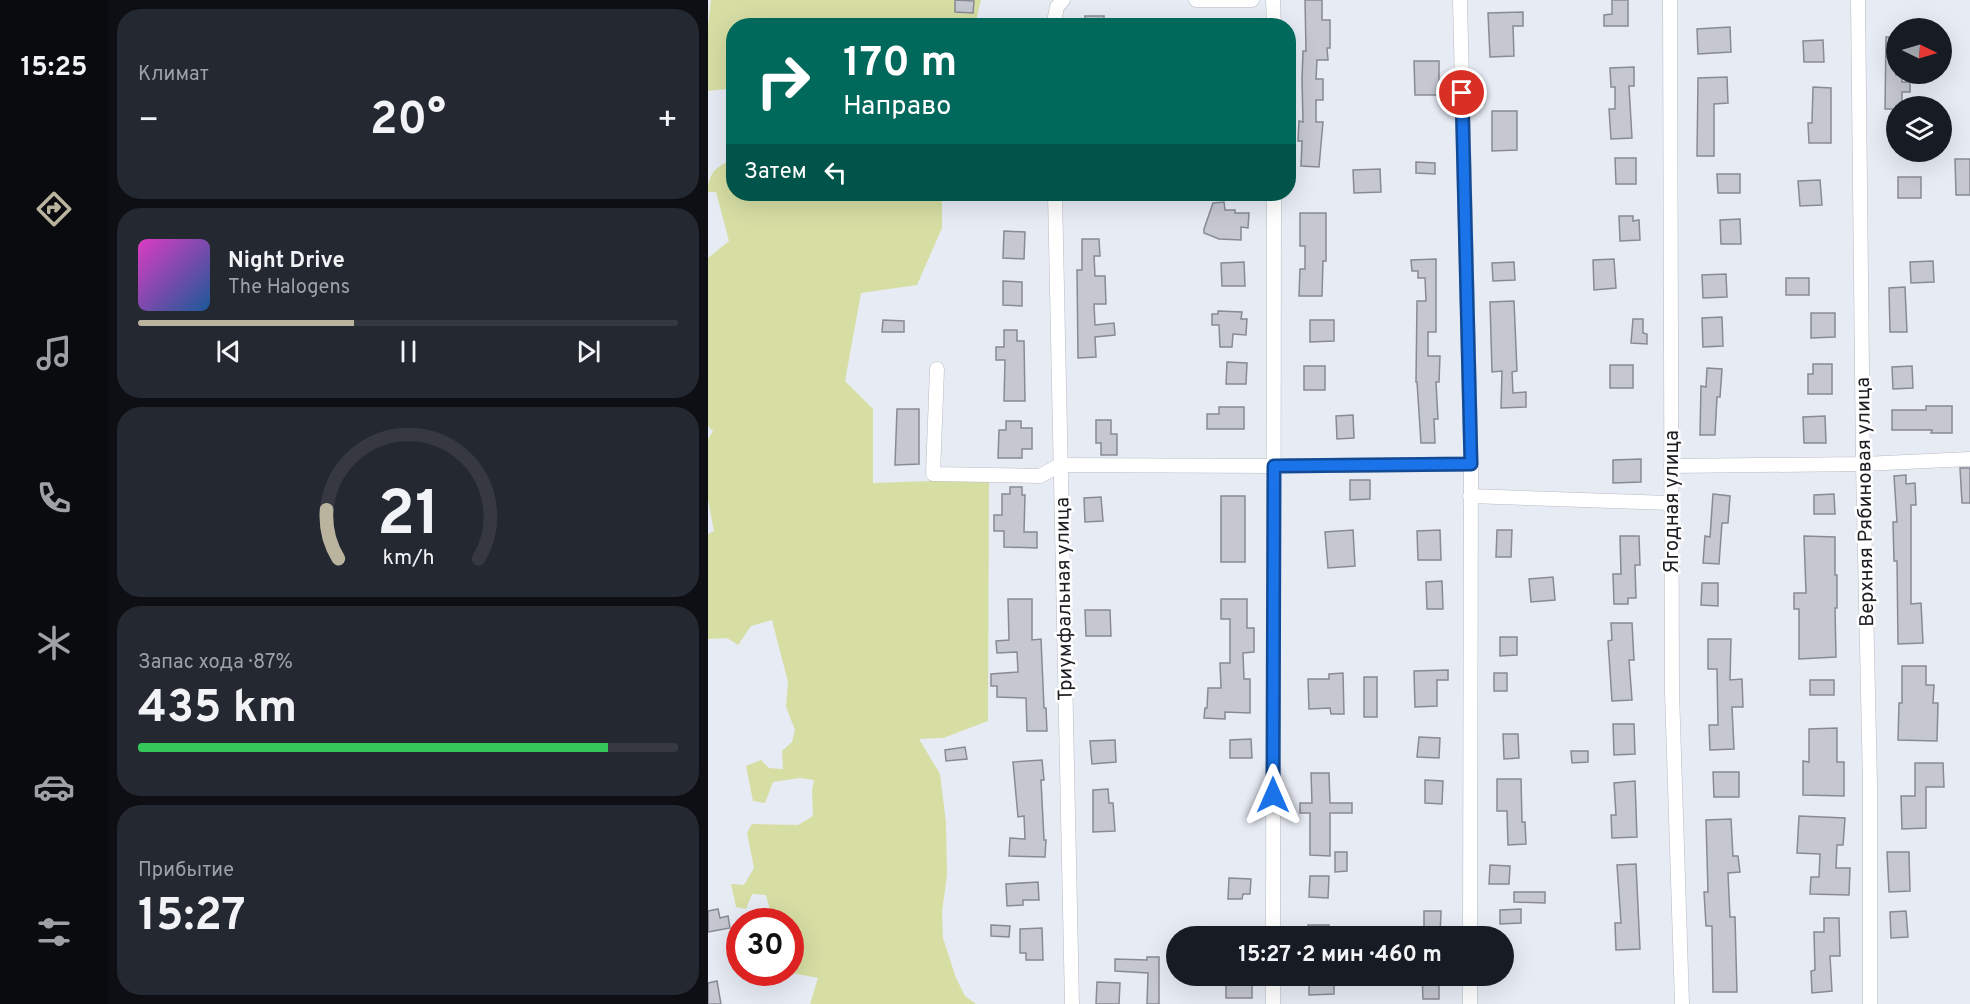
<!DOCTYPE html>
<html lang="ru">
<meta charset="utf-8">
<style>
:root{--surface:#171b24;--page:#242831;--text:#f1f3f6;--muted:#9ea1a6;--line:#363941;--accent:#bab39e}
body{margin:0;font-family:Overpass,sans-serif;background:var(--page);color:var(--text);height:100vh;display:flex;flex-direction:column;font-size:22px;white-space:nowrap}
*{box-sizing:border-box;margin:0}
p{font-size:20px;color:var(--muted)}
.icon{flex:none;width:33px;height:33px;fill:none;stroke:currentColor;stroke-width:2;stroke-linecap:round;stroke-linejoin:round}
.map{position:relative;flex:1;overflow:hidden}
.sheet{display:flex;flex-direction:column;gap:9px;padding:9px;background:#0d0f14;width:600px}
.sheet>*{flex:none}
.banner{position:absolute;left:18px;top:18px;width:570px;height:183px;border-radius:24px;box-shadow:0 6px 24px #0002;background:#00695c;color:#fff;overflow:hidden}
.needle{width:39px;rotate:95deg}
.buttons{position:absolute;left:1178px;top:18px;display:grid;gap:12px}
.buttons a{display:grid;place-items:center;width:66px;height:66px;border-radius:50%;background:var(--surface);box-shadow:0 6px 24px #0002;font-size:30px}
.speed{position:absolute;left:18px;top:908px;display:flex;gap:12px;font-size:30px;font-weight:700;text-align:center}
.speed>*{display:grid;place-content:center;width:78px;height:78px;border-radius:50%;background:var(--surface);box-shadow:0 6px 24px #0002;line-height:1}
.speed .limit{border:9px solid #d22;background:#fff;color:#111}
.pin{position:absolute;display:grid;place-items:center;width:51px;height:51px;color:#fff;margin:-26px;border:3px solid #fff;border-radius:50%;box-shadow:0 2px 6px #0007}
.me{position:absolute;width:66px;margin:-33px;rotate:0deg;stroke-linejoin:round;filter:drop-shadow(0 0 4px #0008)}
.turn{display:flex;align-items:center;gap:21px;height:126px;padding:0 18px;font-size:27px}
.turn .icon{width:78px;height:78px;stroke-width:2.5}
.turn b{display:block;font-size:42px;line-height:51px}
.then{display:flex;align-items:center;height:57px;padding:0 18px;background:#0003;gap:12px;font-size:22px}
.big{font-size:45px;font-weight:700;line-height:1.1}
.sheet .card{flex:1;display:flex;flex-direction:column;justify-content:center;gap:9px;min-width:0;padding:0 21px;border-radius:24px;background:var(--page)}
.sheet .dial{align-items:center;gap:0}
.dial svg{height:156px;overflow:visible;fill:none;stroke:var(--line);stroke-width:7;stroke-linecap:round;text-anchor:middle}
.dial text{fill:var(--text);stroke:none}
.song{display:flex;align-items:center;gap:18px}
.cover{width:72px;height:72px;border-radius:9px;background:linear-gradient(135deg,hsl(310 70% 55%),hsl(210 70% 35%))}
.played{height:6px;border-radius:3px;background:linear-gradient(90deg,var(--accent) 40%,var(--line) 40%)}
.keys{display:flex;justify-content:space-around;direction:ltr}
.heat{display:flex;justify-content:space-between;align-items:center;font-size:33px;direction:ltr}
.charge{height:9px;border-radius:4px;background:linear-gradient(90deg,#34c759 87%,var(--line) 0)}
.trip{position:absolute;left:458px;top:926px;width:348px;height:60px;border-radius:30px;background:var(--surface);box-shadow:0 6px 24px #0002;font-weight:700;line-height:60px;text-align:center}
main{display:flex;flex:1;min-height:0}
.menu{display:flex;flex-direction:column;width:108px;justify-content:space-around;align-items:center;background:#090b0e;color:var(--muted)}
.menu .icon{width:42px;height:42px}
.menu .selected{color:var(--accent)}
.menu b{font-size:27px;color:var(--text)}
.map>svg:first-child{display:block}
</style>
<main>
<nav class="menu">
<b>15:25</b>
<svg class="icon selected" aria-label="directions" viewBox="0 0 24 24"><path d="M12 3l9 9-9 9-9-9zM9 14v-3h6M13 9l2 2-2 2"/></svg>
<svg class="icon" aria-label="music" viewBox="0 0 24 24"><path d="M9 18V5l10-2v13"/><circle cx="6" cy="18" r="3"/><circle cx="16" cy="16" r="3"/></svg>
<svg class="icon" aria-label="phone" viewBox="0 0 24 24"><path d="M5 4h4l2 5-3 2q2 4 5 5l2-3 5 2v4C11 20 4 13 5 4z"/></svg>
<svg class="icon" aria-label="climate" viewBox="0 0 24 24"><path d="M12 3v18M4 7l16 10M4 17L20 7"/></svg>
<svg class="icon" aria-label="car" viewBox="0 0 24 24"><path d="M5 17H2v-5l4-1 3-4h7l3 4 3 1v5h-3M9 17h6M6 11h13"/><circle cx="7" cy="17" r="2"/><circle cx="17" cy="17" r="2"/></svg>
<svg class="icon" aria-label="filters" viewBox="0 0 24 24"><path d="M4 7h16M4 17h16"/><circle cx="9" cy="7" r="2"/><circle cx="15" cy="17" r="2"/></svg>
</nav>
<section class="sheet">
<div class="card"><p>Климат</p>
<div class="heat"><a>−</a><b class="big">20°</b><a>+</a></div>
</div>
<div class="card">
<div class="song"><i class="cover"></i><div><b>Night Drive</b><p>The Halogens</p></div></div>
<div class="played"></div>
<div class="keys"><svg class="icon" aria-label="previous" viewBox="0 0 24 24"><path d="M18 5L8 12l10 7zM5 5v14"/></svg><svg class="icon" aria-label="pause" viewBox="0 0 24 24"><path d="M8 5v14M16 5v14"/></svg><svg class="icon" aria-label="next" viewBox="0 0 24 24"><path d="M6 5l10 7-10 7zM19 5v14"/></svg></div>
</div>
<div class="card dial"><svg viewBox="0 0 100 80">
<path d="M14 69A42 42 0 1 1 86 69"/>
<path d="M14 69A42 42 0 0 1 8 44" stroke="#bab39e"/>
<text x="50" y="56" font-size="32" font-weight="700">21</text>
<text x="50" y="72" font-size="11">km/h</text>
</svg></div>
<div class="card"><p>Запас хода · 87%</p><b class="big">435 km</b><div class="charge"></div></div>
<div class="card"><p>Прибытие</p><b class="big">15:27</b></div>
</section>
<div class="map">
<svg width="1262" height="1004" viewBox="0 0 1262 1004">
<rect width="100%" height="100%" fill="#e7ebf4"/>
<g fill="#d6dea4">
<path d="M3 0H273L267 25 26 26 25 97 19 101V89L0 91V27Z"/>
<path d="M25 159 26 194H234V228L209 285 153 293 137 381 165 409V483L281 479 280 721 235 738 211 739 232 774 238 823 239 875 234 912 235 938 248 978 257 996 268 1004H102L110 978 84 973 82 969V921H65L58 895 44 894 38 909 28 907 23 884 36 885 46 868 39 833 44 824 90 825 105 816 104 791 106 780 92 778 65 782 57 803 45 801 38 766 53 760 61 768 75 769 74 751 84 742 87 730 78 707 80 682 64 620 43 626 30 645 19 638 0 639V534L6 531 0 500V439L5 431 0 426V258L21 241 8 192H0C0 173 8 167 25 159Z"/>
</g>
<g fill="#c5c8d1" stroke="#888b94" stroke-width="1.5">
<path d="M247 0 266 1 265 13 247 12Z"/>
<path d="M597 0H614V20H622V48H619L620 60H609L608 79H615V100H608V122H615L611 167 593 166 594 141H590L591 121 595 122 594 79 595 51H598Z"/>
<path d="M904 0H920V26H896V15L904 14Z"/>
<path d="M815 12V26H805L806 56 782 57 780 13Z"/>
<rect x="377" y="16" width="19" height="10"/>
<path d="M1022 27 1023 52 990 54 989 29Z"/>
<path d="M1178 37H1188V75H1194V82H1202V92H1194V106H1188V109H1177Z"/>
<path d="M1115 40 1116 62H1096L1095 41Z"/>
<path d="M706 61H731V95H707Z"/>
<path d="M926 67V86H921L924 138 903 139 901 109H907V87H903L902 68Z"/>
<path d="M1019 77 1020 103 1006 104V156H989L990 78Z"/>
<path d="M1105 87 1123 88V143H1101L1100 123H1104Z"/>
<path d="M784 111H809V150L784 151Z"/>
<path d="M907 158H928V184H908Z"/>
<path d="M1247 159H1262V195H1248Z"/>
<path d="M708 162 727 163V174L708 173Z"/>
<path d="M672 169 673 192 646 193 645 170Z"/>
<path d="M1009 174H1032V193H1010Z"/>
<rect x="1190" y="177" width="23" height="21"/>
<path d="M1112 180 1114 205 1092 206 1090 181Z"/>
<path d="M516 202 517 210H527V213H541L540 228 533 227V240L511 239 496 233V229L505 203Z"/>
<path d="M592 213H618V261H615L614 296H591L592 269H597V246H592Z"/>
<path d="M911 216H925V221L931 220 932 240 912 241Z"/>
<path d="M1032 219 1033 244H1013L1012 220Z"/>
<path d="M296 231 317 232 316 259 295 258Z"/>
<path d="M374 239H391L392 256H386L387 276H397L398 304H386L387 325 406 323 407 335 387 337 388 357 370 358 369 270H374Z"/>
<path d="M728 259V332H720V356H732L731 382H728L730 419H726L727 443H713L709 382H708L709 301H718L717 278H710V271H704L703 260Z"/>
<path d="M906 259 908 288 886 290 885 260Z"/>
<path d="M1225 261 1226 282 1203 283 1202 262Z"/>
<path d="M536 262 537 286H514L513 263Z"/>
<path d="M806 262 807 280 785 281 784 263Z"/>
<path d="M1018 274 1019 297 995 298 994 275Z"/>
<rect x="1078" y="278" width="23" height="17"/>
<path d="M295 281 314 282V306L295 305Z"/>
<path d="M1197 287 1199 332H1182L1181 288Z"/>
<path d="M806 301 809 371 804 372 805 393 818 392V407L793 408 794 371 784 372 782 302Z"/>
<path d="M510 311 534 312 533 319H539L538 335 525 334 524 347H512L511 325H504V314H510Z"/>
<path d="M1103 313H1127V337L1103 338Z"/>
<path d="M1014 317 1015 346 995 347 994 318Z"/>
<path d="M925 319H935V333L939 334V344L923 343Z"/>
<path d="M175 320 196 321V332H174Z"/>
<path d="M602 320H626V341L602 342Z"/>
<path d="M296 330H309V341H316L317 401H296L297 360H288V347H296Z"/>
<path d="M519 362 539 363 538 384H518Z"/>
<path d="M1105 364H1124V394H1100V374H1105Z"/>
<rect x="902" y="365" width="23" height="23"/>
<rect x="596" y="366" width="21" height="24"/>
<path d="M1204 366 1205 388 1185 389 1184 367Z"/>
<path d="M999 368 1014 369 1012 397H1009L1007 435H992L993 386 998 387Z"/>
<path d="M1218 406H1244V433H1223L1224 430H1184V410H1218Z"/>
<path d="M511 407H536V429H499V414H511Z"/>
<path d="M189 409H211V464L187 465Z"/>
<path d="M645 415 646 438 629 439 628 416Z"/>
<path d="M1117 416 1118 443H1096L1095 417Z"/>
<path d="M388 420H403V434H409V455H393V443H388Z"/>
<path d="M298 421H313V428H324V449H314V458H290L291 430H298Z"/>
<path d="M933 459V482L905 483V460Z"/>
<path d="M1252 468H1262V503H1254Z"/>
<path d="M1198 475V484L1207 483 1208 505H1203V604L1213 603 1215 643 1190 644 1189 561H1186L1185 522H1189L1186 476Z"/>
<path d="M642 480H662V499L642 500Z"/>
<path d="M302 487H314V495H317L316 532H329V548L296 547V531H286V515H294V494H302Z"/>
<path d="M1005 494 1022 496 1020 523H1014L1011 564 995 563 997 536 1002 537Z"/>
<path d="M1126 494 1127 514H1106V495Z"/>
<rect x="513" y="496" width="24" height="66"/>
<path d="M393 497 395 521 377 522 376 498Z"/>
<path d="M645 530 647 566 620 568 617 532Z"/>
<path d="M732 530 733 560H710L709 531Z"/>
<path d="M789 530H804L803 557H788Z"/>
<path d="M912 536H931L932 565H927L928 598H920V604H906L905 574H913Z"/>
<path d="M1096 536 1127 537V575H1129V608H1127L1128 657 1091 659V609H1086V593H1098Z"/>
<path d="M845 577 847 600 823 602 821 579Z"/>
<path d="M734 581 735 609H719L718 582Z"/>
<path d="M994 583H1010V606L993 605Z"/>
<path d="M300 599H324V640L333 639 336 708H338L339 731H319L318 698 289 697V686H283V674L310 672 309 652 289 653 288 641 301 640Z"/>
<path d="M513 599H539V628H546V652L535 653 536 679H542V713L517 712V719L496 718 497 708H499L500 688H513L512 663H522V619H513Z"/>
<path d="M377 610H402L403 636H378Z"/>
<path d="M903 623H924L926 660H921L924 700 904 701 900 641 904 640Z"/>
<path d="M792 637H809V655L792 656Z"/>
<path d="M1000 639H1023L1022 680 1034 679 1035 707H1024L1026 749 1002 750 1001 725H1010L1009 669H1000Z"/>
<path d="M1194 666H1218V685H1226L1225 703H1230L1229 741 1190 740 1191 703H1194Z"/>
<path d="M740 670V680H729V706L707 707 706 671Z"/>
<path d="M635 673 636 714H623L622 708 601 709 600 679H621V674Z"/>
<rect x="786" y="673" width="13" height="18"/>
<rect x="656" y="677" width="13" height="40"/>
<rect x="1102" y="680" width="24" height="15"/>
<path d="M905 724H926L927 754 906 755Z"/>
<path d="M1129 728V762H1136V796L1095 795V761L1101 762V729Z"/>
<path d="M795 734H810L811 758 796 759Z"/>
<path d="M711 737 732 738 731 758 709 757Z"/>
<path d="M543 739 544 758H522V740Z"/>
<path d="M407 740 408 762 384 764 382 741Z"/>
<path d="M257 747 259 759 238 761 237 750Z"/>
<path d="M863 751H880V762L864 763Z"/>
<path d="M334 760 336 780H333L336 840H338L337 857 301 856 302 838 317 839 316 816 310 817 305 762Z"/>
<path d="M1207 763H1235L1236 787H1218V828L1194 829 1193 796H1207Z"/>
<path d="M1005 772H1031V797H1006Z"/>
<path d="M603 773H621L622 803H644V813H622V856L602 855V813H592V803H604Z"/>
<path d="M789 779H813L814 822H817L818 844 800 845 799 811H789Z"/>
<path d="M717 780 735 781 734 804 717 803Z"/>
<path d="M927 781 929 837 904 838 903 815H908L906 783Z"/>
<path d="M400 789 401 803H405L407 831 385 832V790Z"/>
<path d="M1091 816 1137 818 1135 845H1129L1128 868H1142L1141 895 1102 894 1103 877H1111L1112 854 1089 853Z"/>
<path d="M1023 819 1025 856H1030L1032 872 1020 873 1022 917H1027L1029 992H1005L1004 926H998L996 892H1000L998 820Z"/>
<path d="M627 852H639V871L627 872Z"/>
<path d="M1179 852H1201L1202 891 1181 892Z"/>
<path d="M928 864 932 949 908 950 907 923H913L909 865Z"/>
<path d="M782 865 802 866 801 884H781Z"/>
<path d="M602 876H621L620 898 601 897Z"/>
<path d="M521 878 543 879 542 894H535L534 899H520Z"/>
<path d="M330 882 331 900H315V905L299 906 298 884Z"/>
<path d="M806 892H837V903L806 902Z"/>
<path d="M10 909 12 918 20 916 22 928 0 932V911Z"/>
<path d="M813 909V923L792 924V910Z"/>
<path d="M716 911H733L732 936H716Z"/>
<path d="M1198 911 1200 937 1183 938 1182 912Z"/>
<path d="M1116 918H1131L1132 956H1122L1124 991 1104 993 1103 971 1107 970 1106 932H1116Z"/>
<path d="M283 925 302 926 301 937 283 936Z"/>
<rect x="600" y="925" width="21" height="11"/>
<path d="M334 928 335 960H318V953H312V929Z"/>
<path d="M439 957H451V1004H439L440 973 407 971V959L439 960Z"/>
<path d="M601 975 626 977V994L601 995Z"/>
<path d="M714 975H731V999H715Z"/>
<path d="M518 976H547V985H544V998H518Z"/>
<path d="M9 981 13 1004H0V983Z"/>
<path d="M389 982 412 983 411 1004H388Z"/>
</g>
<g fill="none" stroke-linecap="round" stroke-linejoin="round">
<defs>
<g id="minor">
<path d="M488 0H544"/>
<path d="M565 0 566 26"/>
<path d="M752 0 763 464 762 936"/>
<path d="M962 0 964 692 974 1004"/>
<path d="M1150 0 1155 464 1162 784V1004"/>
<path d="M345 26 349 7 355 0"/>
<path d="M347 194 364 1004"/>
<path d="M229 369 225 474 332 476 352 465 566 466 763 464"/>
<path d="M963 466 1155 464 1262 459"/>
<path d="M762 496 962 503"/>
<path d="M565 936 566 194"/>
<path d="M565 1004V975"/>
<path d="M762 1004V975"/>
</g>
</defs>
<use href="#minor" stroke="#b8bbc4" stroke-width="15"/>
<use href="#minor" stroke="#fff" stroke-width="14"/>
</g>
<g fill="none" stroke-linecap="round" stroke-linejoin="round">
<defs>
<path id="route" d="M565 795 566 466 763 464 754 93"/>
</defs>
<use href="#route" stroke="#114b97" stroke-width="15"/>
<use href="#route" stroke="#1a73e8" stroke-width="10"/>
</g>
<g text-anchor="middle" stroke-width="5" stroke-linejoin="round" paint-order="stroke">
<g font-size="20" fill="#1d1e22" stroke="#fff">
<text transform="translate(963 502) rotate(-90)" y="7">Ягодная улица</text>
<text transform="translate(1156 502) rotate(-91)" y="7">Верхняя Рябиновая улица</text>
<text transform="translate(355 599) rotate(-91)" y="7">Триумфальная улица</text>
</g>
</g>
</svg>
<div class="buttons">
<a><svg class="needle" viewBox="-14 -14 28 28"><path d="M0-13l5 13h-10z" fill="#e53935"/><path d="M0 13l5-13h-10z" fill="#9ea1a6"/></svg></a>
<a><svg class="icon" aria-label="layers" viewBox="0 0 24 24"><path d="M12 4l9 5-9 5-9-5zM3 14l9 5 9-5"/></svg></a>
</div>
<div class="speed"><div class="limit">30</div></div>
<div class="pin" style="left:754px;top:93px;background:#d93025"><svg class="icon" aria-label="arrive" viewBox="0 0 24 24"><path d="M6 21V4h12l-3 4 3 4H6"/></svg></div>
<svg class="me" style="left:565px;top:795px" viewBox="-20 -20 40 40"><path d="M0-17L14 15 0 8-14 15z" fill="#1a73e8" stroke="#fff" stroke-width="4"/></svg>
<div class="trip">15:27 · 2 мин · 460 m</div>
<div class="banner">
<div class="turn"><svg class="icon" aria-label="right" viewBox="0 0 24 24"><path d="M7 20v-9h11M14 6l5 5-5 5"/></svg><div><b>170 m</b>Направо</div></div>
<div class="then">Затем<svg class="icon" aria-label="left" viewBox="0 0 24 24"><path d="M17 20v-9H6M10 6l-5 5 5 5"/></svg></div>
</div>
</div>
</main>
